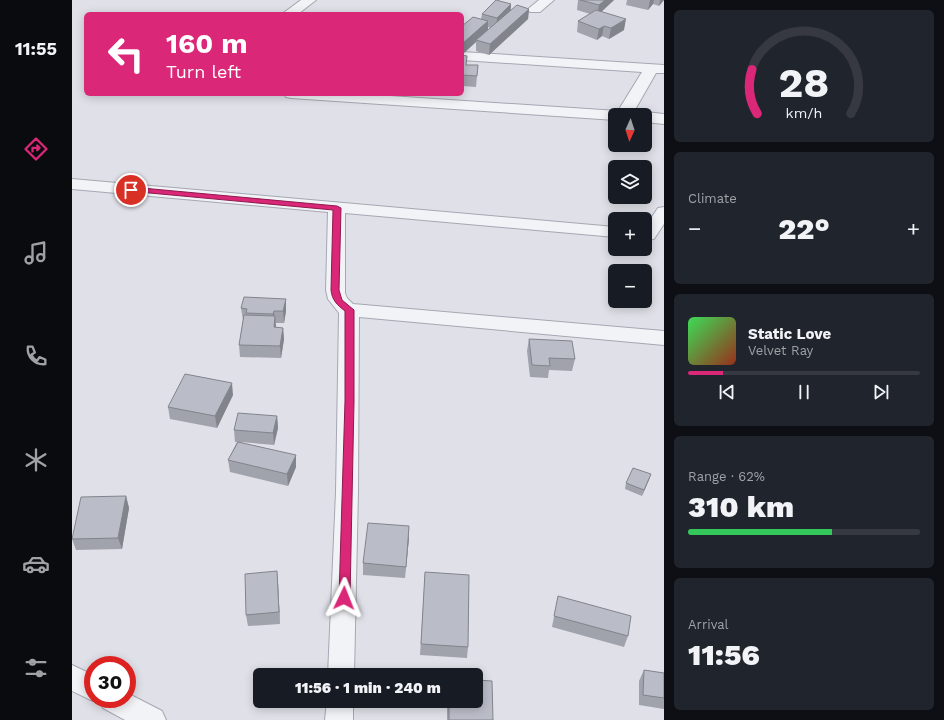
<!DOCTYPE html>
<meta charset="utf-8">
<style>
:root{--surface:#171b24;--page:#20242c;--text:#f1f3f6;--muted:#9ea1a6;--line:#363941;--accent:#db2777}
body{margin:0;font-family:"Work Sans",sans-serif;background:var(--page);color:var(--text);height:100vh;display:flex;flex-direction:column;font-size:15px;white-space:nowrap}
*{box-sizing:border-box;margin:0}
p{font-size:13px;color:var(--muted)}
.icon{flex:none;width:22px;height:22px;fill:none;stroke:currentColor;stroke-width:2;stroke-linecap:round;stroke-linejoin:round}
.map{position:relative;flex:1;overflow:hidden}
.side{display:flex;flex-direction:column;gap:10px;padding:10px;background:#0d0f14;width:280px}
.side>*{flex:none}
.guide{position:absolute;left:12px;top:12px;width:380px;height:84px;border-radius:6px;box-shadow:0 2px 10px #0003;background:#db2777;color:#fff;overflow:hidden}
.needle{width:26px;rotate:183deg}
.controls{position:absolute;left:536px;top:108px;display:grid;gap:8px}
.controls a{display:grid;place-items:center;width:44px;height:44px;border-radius:6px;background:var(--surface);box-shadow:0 2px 10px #0003;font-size:20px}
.speed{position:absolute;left:12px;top:656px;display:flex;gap:8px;font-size:20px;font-weight:700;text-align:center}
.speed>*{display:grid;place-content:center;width:52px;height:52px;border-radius:50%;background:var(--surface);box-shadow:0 2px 10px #0003;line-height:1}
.speed .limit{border:6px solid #d22;background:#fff;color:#111}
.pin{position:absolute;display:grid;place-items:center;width:34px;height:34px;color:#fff;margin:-17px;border:2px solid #fff;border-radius:50%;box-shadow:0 1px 4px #0007}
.me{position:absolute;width:44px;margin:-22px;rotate:2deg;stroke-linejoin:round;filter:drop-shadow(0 0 3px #0008)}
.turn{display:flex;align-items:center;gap:14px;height:84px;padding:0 16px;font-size:18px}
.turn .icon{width:52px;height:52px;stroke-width:2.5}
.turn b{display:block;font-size:28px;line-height:34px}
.big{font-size:30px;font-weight:800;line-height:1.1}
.side .widget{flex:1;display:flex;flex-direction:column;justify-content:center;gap:6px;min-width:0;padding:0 14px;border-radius:6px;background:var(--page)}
.side .dial{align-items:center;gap:0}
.dial svg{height:104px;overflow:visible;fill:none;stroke:var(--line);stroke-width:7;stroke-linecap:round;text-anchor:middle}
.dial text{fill:var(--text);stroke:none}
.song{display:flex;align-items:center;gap:12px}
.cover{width:48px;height:48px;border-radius:6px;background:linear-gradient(135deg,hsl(130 70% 55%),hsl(10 70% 35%))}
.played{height:4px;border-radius:2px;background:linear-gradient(90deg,var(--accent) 15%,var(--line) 15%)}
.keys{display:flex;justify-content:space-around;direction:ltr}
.heat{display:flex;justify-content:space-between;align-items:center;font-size:22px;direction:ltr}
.charge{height:6px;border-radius:3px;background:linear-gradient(90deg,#34c759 62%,var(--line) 0)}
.trip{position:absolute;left:181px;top:668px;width:230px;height:40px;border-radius:6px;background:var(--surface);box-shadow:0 2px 10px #0003;font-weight:800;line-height:40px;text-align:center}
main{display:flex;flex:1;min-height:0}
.dock{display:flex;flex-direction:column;width:72px;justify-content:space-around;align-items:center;background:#090b0e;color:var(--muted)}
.dock .icon{width:28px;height:28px}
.dock .active{color:var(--accent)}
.dock b{font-size:18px;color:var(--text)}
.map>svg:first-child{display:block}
</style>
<main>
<nav class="dock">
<b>11:55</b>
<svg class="icon active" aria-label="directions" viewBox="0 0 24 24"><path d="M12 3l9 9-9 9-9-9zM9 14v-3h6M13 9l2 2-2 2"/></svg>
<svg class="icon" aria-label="music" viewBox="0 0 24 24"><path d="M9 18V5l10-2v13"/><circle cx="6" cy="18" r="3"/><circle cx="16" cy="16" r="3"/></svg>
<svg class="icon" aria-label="phone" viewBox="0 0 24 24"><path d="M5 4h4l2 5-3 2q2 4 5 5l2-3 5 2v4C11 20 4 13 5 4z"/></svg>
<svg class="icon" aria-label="climate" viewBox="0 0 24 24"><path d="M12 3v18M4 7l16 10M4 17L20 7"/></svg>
<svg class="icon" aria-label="car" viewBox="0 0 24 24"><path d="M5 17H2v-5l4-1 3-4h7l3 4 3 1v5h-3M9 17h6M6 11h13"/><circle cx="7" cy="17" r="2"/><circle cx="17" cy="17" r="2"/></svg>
<svg class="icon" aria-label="filters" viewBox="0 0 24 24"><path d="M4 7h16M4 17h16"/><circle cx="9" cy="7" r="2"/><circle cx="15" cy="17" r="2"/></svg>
</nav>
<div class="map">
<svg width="592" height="720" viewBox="0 0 592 720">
<rect width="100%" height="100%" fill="#e0e1e8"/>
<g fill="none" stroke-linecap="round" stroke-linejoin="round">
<defs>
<g id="minor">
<path d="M229 0H244L226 14H210Z"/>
<path d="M467 0H482L468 12H458L456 9Z"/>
<path d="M390 52 592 65V73H584L560 115H543V120L219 98 214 97 212 94H288L546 111 570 72 390 60Z"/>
<path d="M573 112 592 114V124L573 122V115H567Z"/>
<path d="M0 179 543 227V237L273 213V293L275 298 281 304 592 331V345L287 317 286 492 282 675H256L264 492 267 313 256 299 254 290 256 212 0 189Z"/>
<path d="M592 207V224L582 239 573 240V227L586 208Z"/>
<path d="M0 665 21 675V699H55V693L90 711 94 720H53L31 708 27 699 21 701 0 691Z"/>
<path d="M255 701H281V720H253Z"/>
</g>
</defs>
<use href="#minor" stroke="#a5a7b2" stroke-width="2"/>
<use href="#minor" fill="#f2f3f7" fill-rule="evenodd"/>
</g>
<g fill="#a0a2ac" fill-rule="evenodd">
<path d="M506 0H542L529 12 552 30 537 39 530 36 525 40 505 32 506 21 518 14 505 10Z"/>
<path d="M555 0H592L587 6 581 4 576 10 554 5Z"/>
<path d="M439 4V10L457 9 456 19 417 55 404 51V42L390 54V26L409 19 410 14ZM416 27 419 28 416 31Z"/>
<path d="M390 55 394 65H406L404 87 390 86Z"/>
<path d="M573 167 579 178 578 184 573 183Z"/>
<path d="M543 171V183L542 177Z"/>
<path d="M214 299V311L212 323H204V327L211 328 212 339 209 358 168 357 167 345 171 320 169 308Z"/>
<path d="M457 339 503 359 500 371 477 370 476 378 458 377 455 351Z"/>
<path d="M161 395 145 428 98 419 96 407Z"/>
<path d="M205 416 206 428 202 445 169 442 224 467 216 486 158 472 156 460 165 442H163L162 430Z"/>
<path d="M579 474 570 496 553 489 554 483Z"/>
<path d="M54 496 57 508 50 549 4 550 0 539V537Z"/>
<path d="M337 538 333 578 291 575V563Z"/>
<path d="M205 571 206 583 208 624 176 626 174 615Z"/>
<path d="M353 572 396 647 395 658 348 655Z"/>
<path d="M486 596 556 636 552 647 480 627Z"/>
<path d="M572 670 592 673V709L567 705V681Z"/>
<path d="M375 701H404L421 720H375Z"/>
</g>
<g fill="#82848c">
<path d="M533 0H542L525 16 527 5Z"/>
<path d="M578 0H582L581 4 576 10Z"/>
<path d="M588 0H592L587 6Z"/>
<path d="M439 4 438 15 424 29 425 18Z"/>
<path d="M457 9 456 19 417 55 418 44Z"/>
<path d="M554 19 552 30 537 39 539 28Z"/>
<path d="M416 21V32L404 40V42L391 54V43Z"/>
<path d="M532 26 530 36 525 40 527 29Z"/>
<path d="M214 299V311L212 323 211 311Z"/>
<path d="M202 311 203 321V316L204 328 202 327V324L201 314Z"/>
<path d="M211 328 212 339 209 358 208 346Z"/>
<path d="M160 383 161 395 145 428 143 416Z"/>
<path d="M205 416 206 428 202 445 201 433Z"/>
<path d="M224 455V467L216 486 215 474Z"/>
<path d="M579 474 577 480 570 496 572 490Z"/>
<path d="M54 496 57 508 50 549 46 538Z"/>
<path d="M337 526V538L333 578 334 567Z"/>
<path d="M205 571 206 583 208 624 207 612Z"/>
</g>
<g fill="#babcc8" stroke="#82848c">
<path d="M424 0 439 4 425 18 410 14Z"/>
<path d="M508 0H533L527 5Z"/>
<path d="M445 5 457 9 418 44 404 40Z"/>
<path d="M524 10 554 19 539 28 532 26 527 29 506 21Z"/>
<path d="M401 17 416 21 391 43 390 42V26Z"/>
<path d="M390 55 395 56 394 65H406L405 76 390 75Z"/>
<path d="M573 167H577L579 178 573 177Z"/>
<path d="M172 297 214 299 211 311H202L201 314 174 313 175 309 169 308Z"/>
<path d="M172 315 203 316 202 327 211 328 208 346 167 345Z"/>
<path d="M457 339 500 341 503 359 477 358 478 366 460 365Z"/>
<path d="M113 374 160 383 143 416 96 407Z"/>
<path d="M166 413 205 416 201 433 162 430Z"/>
<path d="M166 442 224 455 215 474 156 460Z"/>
<path d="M561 468 579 474 572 490 554 483Z"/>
<path d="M54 496 46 538 0 539 9 497Z"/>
<path d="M296 523 337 526 334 567 291 563Z"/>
<path d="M205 571 207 612 174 615 173 574Z"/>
<path d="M353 572 397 575 396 647 349 644Z"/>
<path d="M486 596 559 616 556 636 482 616Z"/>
<path d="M572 670 592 673V698L571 695Z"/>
<path d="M404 680 420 681 421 720H377V701H404Z"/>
</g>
<path fill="#db2777" stroke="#8e194d" d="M59 187 265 206 269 208 267 290 270 300 282 310V401L278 598 276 602 272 603 268 602 267 598 273 401V311C265 305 260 300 259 290L261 210 56 191 55 190Z"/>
</svg>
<div class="controls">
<a><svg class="needle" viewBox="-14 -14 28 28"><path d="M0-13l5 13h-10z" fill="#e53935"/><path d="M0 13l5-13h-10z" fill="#9ea1a6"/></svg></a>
<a><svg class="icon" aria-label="layers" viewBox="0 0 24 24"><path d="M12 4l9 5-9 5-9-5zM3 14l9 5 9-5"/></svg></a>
<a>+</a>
<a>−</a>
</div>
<div class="speed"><div class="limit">30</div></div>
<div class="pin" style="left:59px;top:190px;background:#d93025"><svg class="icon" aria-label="arrive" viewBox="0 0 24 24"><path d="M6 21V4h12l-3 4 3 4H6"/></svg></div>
<svg class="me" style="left:272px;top:598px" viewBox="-20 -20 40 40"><path d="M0-17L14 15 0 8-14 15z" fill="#db2777" stroke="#fff" stroke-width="4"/></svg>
<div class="trip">11:56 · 1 min · 240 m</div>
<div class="guide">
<div class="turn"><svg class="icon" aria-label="left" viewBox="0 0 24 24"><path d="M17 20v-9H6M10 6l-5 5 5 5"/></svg><div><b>160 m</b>Turn left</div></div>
</div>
</div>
<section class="side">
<div class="widget dial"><svg viewBox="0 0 100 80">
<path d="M14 69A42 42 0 1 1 86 69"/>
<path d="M14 69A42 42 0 0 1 10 35" stroke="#db2777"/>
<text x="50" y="56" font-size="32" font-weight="700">28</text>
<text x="50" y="72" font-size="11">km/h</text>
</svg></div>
<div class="widget"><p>Climate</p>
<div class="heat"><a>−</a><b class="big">22°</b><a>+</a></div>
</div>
<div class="widget">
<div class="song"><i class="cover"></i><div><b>Static Love</b><p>Velvet Ray</p></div></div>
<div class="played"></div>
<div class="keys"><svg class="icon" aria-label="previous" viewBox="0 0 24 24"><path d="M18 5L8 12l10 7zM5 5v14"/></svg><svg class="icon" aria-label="pause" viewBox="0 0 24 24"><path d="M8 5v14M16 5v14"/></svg><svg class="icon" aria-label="next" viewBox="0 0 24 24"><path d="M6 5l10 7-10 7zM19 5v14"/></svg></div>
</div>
<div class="widget"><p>Range · 62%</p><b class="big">310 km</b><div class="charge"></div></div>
<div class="widget"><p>Arrival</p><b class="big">11:56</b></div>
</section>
</main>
